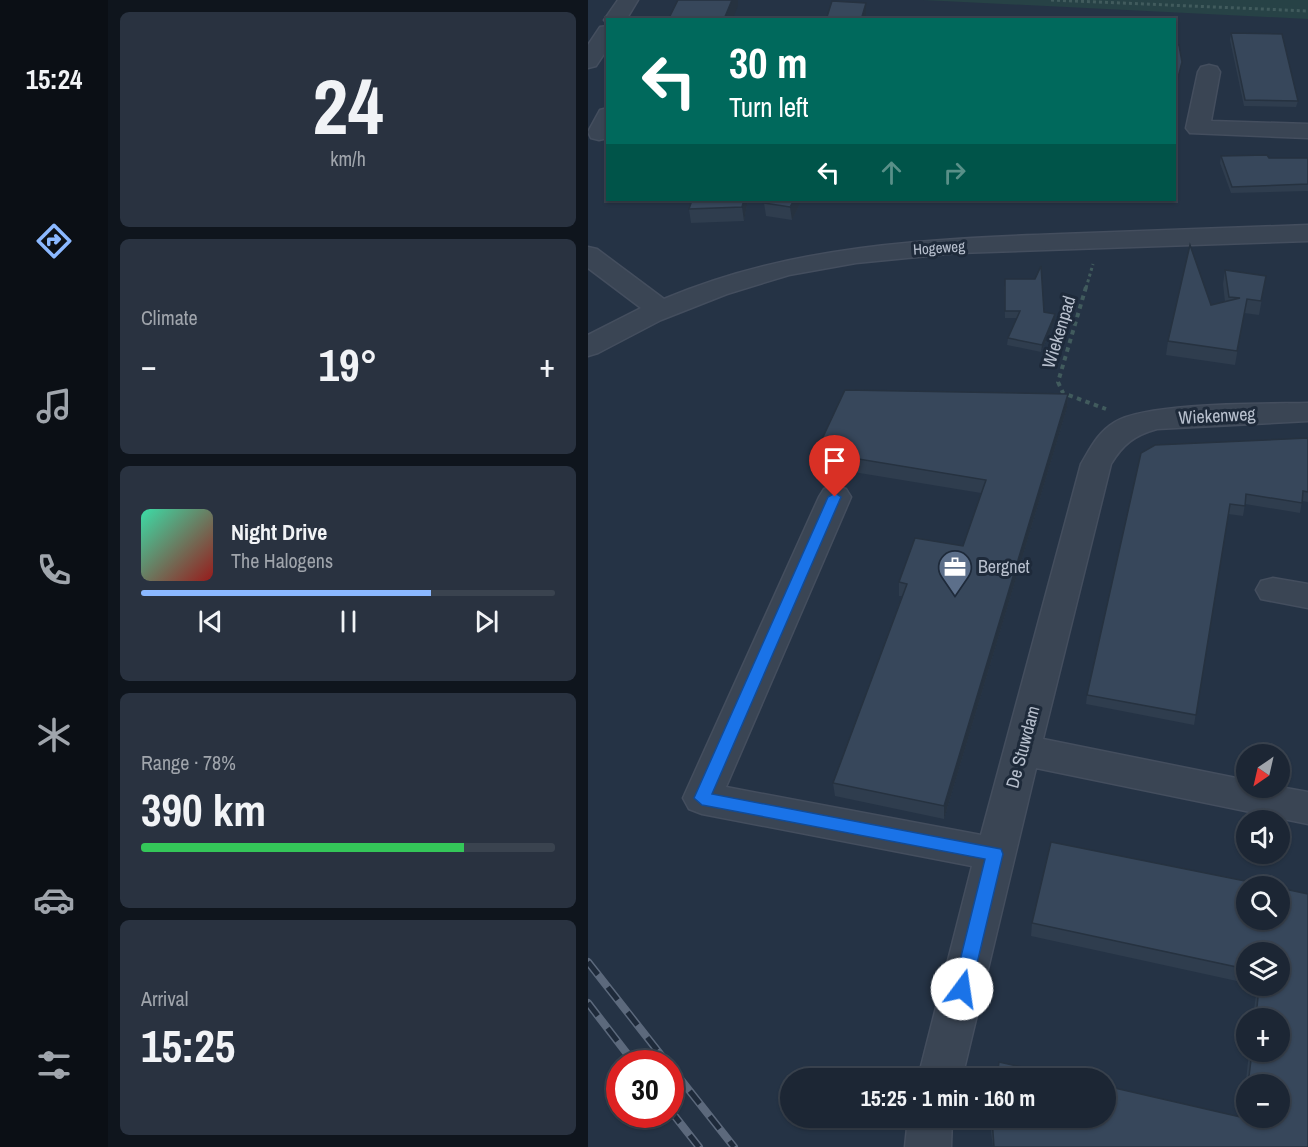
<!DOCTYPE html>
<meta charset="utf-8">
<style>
:root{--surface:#1c2634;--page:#293240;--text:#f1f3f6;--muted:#a0a5ac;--line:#3a434f;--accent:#8bb8ff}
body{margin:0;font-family:"Archivo Narrow",sans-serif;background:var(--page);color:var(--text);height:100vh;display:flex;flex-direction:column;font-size:22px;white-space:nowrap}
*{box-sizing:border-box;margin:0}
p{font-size:20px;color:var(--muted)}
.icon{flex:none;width:33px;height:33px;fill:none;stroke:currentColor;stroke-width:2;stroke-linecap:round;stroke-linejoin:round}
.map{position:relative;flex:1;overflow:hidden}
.panel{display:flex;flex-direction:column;gap:12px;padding:12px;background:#0f151d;width:480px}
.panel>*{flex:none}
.top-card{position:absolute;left:18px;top:18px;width:570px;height:183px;border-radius:0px;box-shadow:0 2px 4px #0004,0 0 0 2px var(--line);background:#00695c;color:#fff;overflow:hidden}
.needle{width:39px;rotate:214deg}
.fabs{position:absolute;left:648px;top:744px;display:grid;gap:12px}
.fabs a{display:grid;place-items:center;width:54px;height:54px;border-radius:50%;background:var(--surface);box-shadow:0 2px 4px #0004,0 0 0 2px var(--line);font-size:30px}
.speed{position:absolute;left:18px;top:1050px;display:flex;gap:12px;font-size:30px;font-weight:700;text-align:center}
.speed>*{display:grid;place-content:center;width:78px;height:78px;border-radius:50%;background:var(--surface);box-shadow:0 2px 4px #0004,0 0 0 2px var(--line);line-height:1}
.speed .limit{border:9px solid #d22;background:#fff;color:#111}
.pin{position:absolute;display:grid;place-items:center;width:51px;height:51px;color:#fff;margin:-62px -26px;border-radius:50% 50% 50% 0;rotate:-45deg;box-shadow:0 0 6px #0007}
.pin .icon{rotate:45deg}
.me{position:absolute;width:66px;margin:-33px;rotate:14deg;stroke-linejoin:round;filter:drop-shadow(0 0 4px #0008)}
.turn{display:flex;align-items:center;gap:21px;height:126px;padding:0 24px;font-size:27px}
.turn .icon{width:78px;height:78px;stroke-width:2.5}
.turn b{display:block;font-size:42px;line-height:51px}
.lanes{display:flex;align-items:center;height:57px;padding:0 24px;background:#0003;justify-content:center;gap:30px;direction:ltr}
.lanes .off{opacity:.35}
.big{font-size:45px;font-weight:800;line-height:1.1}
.panel .card{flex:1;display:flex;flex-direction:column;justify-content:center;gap:9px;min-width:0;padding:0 21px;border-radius:9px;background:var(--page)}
.panel .dial{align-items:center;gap:0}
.dial b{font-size:78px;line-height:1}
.song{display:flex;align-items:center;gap:18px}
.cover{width:72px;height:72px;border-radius:9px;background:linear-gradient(135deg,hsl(160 70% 55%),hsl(0 70% 35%))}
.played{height:6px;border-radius:3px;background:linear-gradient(90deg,var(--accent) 70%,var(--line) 70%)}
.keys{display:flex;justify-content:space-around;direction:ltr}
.heat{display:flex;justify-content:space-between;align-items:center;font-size:33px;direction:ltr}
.charge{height:9px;border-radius:4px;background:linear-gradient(90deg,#34c759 78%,var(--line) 0)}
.trip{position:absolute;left:192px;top:1068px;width:336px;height:60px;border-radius:30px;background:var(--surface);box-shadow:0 2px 4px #0004,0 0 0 2px var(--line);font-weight:800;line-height:60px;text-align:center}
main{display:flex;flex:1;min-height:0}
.dock{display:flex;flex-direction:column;width:108px;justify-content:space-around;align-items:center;background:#0b0f15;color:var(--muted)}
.dock .icon{width:42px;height:42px}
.dock .on{color:var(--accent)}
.dock b{font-size:27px;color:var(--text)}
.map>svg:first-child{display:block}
</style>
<main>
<nav class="dock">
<b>15:24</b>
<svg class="icon on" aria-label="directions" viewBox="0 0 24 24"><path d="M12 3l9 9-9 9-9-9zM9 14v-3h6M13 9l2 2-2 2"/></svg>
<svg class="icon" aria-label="music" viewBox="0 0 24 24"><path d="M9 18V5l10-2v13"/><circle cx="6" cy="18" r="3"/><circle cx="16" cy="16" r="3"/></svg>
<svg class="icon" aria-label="phone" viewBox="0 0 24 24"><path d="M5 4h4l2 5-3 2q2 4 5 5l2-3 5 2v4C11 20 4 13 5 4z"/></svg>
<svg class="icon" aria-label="climate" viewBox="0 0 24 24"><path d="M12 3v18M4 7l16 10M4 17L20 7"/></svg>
<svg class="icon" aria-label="car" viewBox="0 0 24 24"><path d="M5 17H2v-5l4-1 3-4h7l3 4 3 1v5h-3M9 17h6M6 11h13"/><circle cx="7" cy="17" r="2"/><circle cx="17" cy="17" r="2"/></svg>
<svg class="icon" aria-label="filters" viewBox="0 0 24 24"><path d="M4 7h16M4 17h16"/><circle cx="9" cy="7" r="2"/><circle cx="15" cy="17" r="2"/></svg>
</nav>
<section class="panel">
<div class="card dial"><b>24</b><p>km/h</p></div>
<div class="card"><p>Climate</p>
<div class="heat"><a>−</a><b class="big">19°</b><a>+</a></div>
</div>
<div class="card">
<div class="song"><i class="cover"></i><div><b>Night Drive</b><p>The Halogens</p></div></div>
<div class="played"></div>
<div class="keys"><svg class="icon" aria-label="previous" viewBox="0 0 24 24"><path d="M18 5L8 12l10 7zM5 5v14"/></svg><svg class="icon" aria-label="pause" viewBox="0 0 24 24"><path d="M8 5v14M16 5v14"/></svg><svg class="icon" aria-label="next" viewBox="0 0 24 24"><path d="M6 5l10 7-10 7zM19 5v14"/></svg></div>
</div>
<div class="card"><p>Range · 78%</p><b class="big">390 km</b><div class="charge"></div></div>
<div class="card"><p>Arrival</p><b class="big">15:25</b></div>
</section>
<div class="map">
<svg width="720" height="1147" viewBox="0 0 720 1147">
<rect width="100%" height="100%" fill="#253345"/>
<path fill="#274246" d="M335 0H720V19Z"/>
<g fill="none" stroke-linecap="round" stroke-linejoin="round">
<defs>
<g id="minor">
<path d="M30 0H50L38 20H20V24L16 20Z"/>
<path d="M20 26V48L8 66 0 68V45L12 27Z"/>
<path d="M621 65 629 67 632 72 623 121 720 124V138L602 133 598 128 610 72 613 67Z"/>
<path d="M20 108V138L11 140 3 138 0 132 12 110Z"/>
<path d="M720 225V241L370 253 268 263 201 275 139 294 73 320 10 353 0 356V335L53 308 0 268V247L9 249 76 299C203 245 338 239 474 234 556 231 638 228 720 225Z"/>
<path d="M720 403V421L569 429C547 435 535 444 523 464L455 739 658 780V788L692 787 720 792V824L448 768 374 1078H330L384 866 114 814 101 809 95 798 231 497 236 489 247 486 258 489 263 497 138 787 393 835 493 464C503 447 510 432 527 422 560 402 677 404 720 403Z"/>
<path d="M685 578 720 584V608L673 599 668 590 673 581Z"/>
<path d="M320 1118H364L363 1147H317Z"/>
</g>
</defs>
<use href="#minor" stroke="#444e5e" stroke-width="3"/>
<g stroke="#415b5d" stroke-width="3" stroke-dasharray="3 3" stroke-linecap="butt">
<path d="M463 0 720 11"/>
<path d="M498 288 505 264"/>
</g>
<path stroke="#415b5d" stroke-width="4" stroke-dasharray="4.5 4.5" stroke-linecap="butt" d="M498 287 470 382 475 393 518 409"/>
<use href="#minor" fill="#3a4554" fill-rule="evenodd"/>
<defs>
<g id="rail">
<path d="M0 962 80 1064"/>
<path d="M0 1003 47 1064"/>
<path d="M82 1066 146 1147"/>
<path d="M82 1110 111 1147"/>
</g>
</defs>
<use href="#rail" stroke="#5c697c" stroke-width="8"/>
<use href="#rail" stroke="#1e2a3a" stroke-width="5" stroke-dasharray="16" stroke-linecap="butt"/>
</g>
<g fill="#2f3d4e" fill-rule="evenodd">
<path d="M643 33 710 101 708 107 656 106 642 40Z"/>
<path d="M633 156 681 158H720V191L643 193 632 163Z"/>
<path d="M160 200 156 221 103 223 101 209Z"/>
<path d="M214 200 204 220 178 216 176 203Z"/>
<path d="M637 270 678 276 671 315 656 313 647 365 578 355 580 341 623 305 637 302 635 284Z"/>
<path d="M416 286 456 312 467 314V321L453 352 419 345 420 338 429 318H417Z"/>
<path d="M480 394 479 408 356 819 247 796 245 783 314 596H311V582L375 546 393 493 229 466 228 452Z"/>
<path d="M720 438V502L714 501 712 513 657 504 655 516 640 514 606 725 498 704 499 695 553 453Z"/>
<path d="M720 894V1147H405L403 1132 404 1118H654L661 1052H692V1018H665L669 986H692L658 952V983L443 936 444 923ZM658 1084H692L658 1118Z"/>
</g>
<g fill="#263240">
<path d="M144 0H150V6L144 20H136Z"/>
<path d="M278 3V19L273 20Z"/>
<path d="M156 200H160L156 221 154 207Z"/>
<path d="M206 200H214L204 220 202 207Z"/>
<path d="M467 314V321L453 352 454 345Z"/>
<path d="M480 394 479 408 356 819V806Z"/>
</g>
<g fill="#37475b" stroke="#263240" stroke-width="1.5">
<path d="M90 0H144L136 19 146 20H69L70 17 81 18Z"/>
<path d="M244 1 278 3 273 20H238Z"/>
<path d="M643 33 694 34 710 101 657 100Z"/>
<path d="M586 45H591L594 62 586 93Z"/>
<path d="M679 155 681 158H720V184L644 187 633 156Z"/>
<path d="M104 200H156L154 207 101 209Z"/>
<path d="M178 200H206L202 207 176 203Z"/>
<path d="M602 245 623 305 652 298 641 297 637 270 678 276 673 301 659 299 649 351 580 341Z"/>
<path d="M453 266 456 312 467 314 454 345 420 338 432 311H417V279H447Z"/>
<path d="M257 390 480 394 356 806 245 783 319 584 311 582 327 538 375 546 398 480 228 452Z"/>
<path d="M720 438V492L715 491 714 503 658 494 657 506 642 504 608 715 499 695 553 453 567 445Z"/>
<path d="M463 842 682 886H658V920H692V888L720 894V1147H406L404 1118H518V1086L657 1118 658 1103V1118H692V1084H660L664 1052H692V1018H668L671 986H692V952H658V969L444 923Z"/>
<path d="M411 1062 484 1078H409Z"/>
</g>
<path fill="#1a73e8" stroke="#114b97" stroke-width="1.5" d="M247 493 253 497 124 794 413 849 415 854 383 989 380 994 374 997 368 994 365 989 397 859 114 805 106 798 240 497Z"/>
<defs>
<symbol id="office-pin" viewBox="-11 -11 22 30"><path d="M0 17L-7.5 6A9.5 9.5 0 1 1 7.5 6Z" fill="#5c6f8a" stroke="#1e2a3a"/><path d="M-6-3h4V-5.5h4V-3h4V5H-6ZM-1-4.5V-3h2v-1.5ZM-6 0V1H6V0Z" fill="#fff"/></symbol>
</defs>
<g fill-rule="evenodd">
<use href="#office-pin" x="348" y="548" width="38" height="52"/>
</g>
<g text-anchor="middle" stroke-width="6" stroke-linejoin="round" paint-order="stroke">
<g font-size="15" fill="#b8c0ce" stroke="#1e2a3a">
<text transform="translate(351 248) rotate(-4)" y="5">Hogeweg</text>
</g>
<g font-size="18" fill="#b8c0ce" stroke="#1e2a3a">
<text transform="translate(471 332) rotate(-73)" y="6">Wiekenpad</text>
<text transform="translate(629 416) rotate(-3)" y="6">Wiekenweg</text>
<text transform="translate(435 747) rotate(-75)" y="6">De Stuwdam</text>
</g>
<g font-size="18" fill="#b8c0ce" stroke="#1e2a3a" text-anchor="start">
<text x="390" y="573">Bergnet</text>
</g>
</g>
</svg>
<div class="fabs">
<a><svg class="needle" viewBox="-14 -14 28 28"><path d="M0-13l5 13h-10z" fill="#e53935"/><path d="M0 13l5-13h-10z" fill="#a0a5ac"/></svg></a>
<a><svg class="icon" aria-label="sound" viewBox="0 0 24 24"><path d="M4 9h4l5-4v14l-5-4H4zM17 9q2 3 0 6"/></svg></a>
<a><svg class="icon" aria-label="search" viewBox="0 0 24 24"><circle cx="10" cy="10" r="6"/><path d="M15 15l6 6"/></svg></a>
<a><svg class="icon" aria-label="layers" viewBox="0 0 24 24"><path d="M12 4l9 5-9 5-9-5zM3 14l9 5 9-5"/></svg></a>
<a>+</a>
<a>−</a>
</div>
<div class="speed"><div class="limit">30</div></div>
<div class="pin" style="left:247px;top:497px;background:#d93025"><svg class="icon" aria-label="arrive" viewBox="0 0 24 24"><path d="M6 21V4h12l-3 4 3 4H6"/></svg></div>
<svg class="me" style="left:374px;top:989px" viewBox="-20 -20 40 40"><circle r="19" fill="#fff"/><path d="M0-13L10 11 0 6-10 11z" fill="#1a73e8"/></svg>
<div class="trip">15:25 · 1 min · 160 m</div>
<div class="top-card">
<div class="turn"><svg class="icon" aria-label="left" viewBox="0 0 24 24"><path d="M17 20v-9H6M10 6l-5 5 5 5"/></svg><div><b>30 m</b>Turn left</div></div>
<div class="lanes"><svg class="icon" aria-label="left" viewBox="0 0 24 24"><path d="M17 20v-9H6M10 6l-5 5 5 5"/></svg><svg class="icon off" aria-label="ahead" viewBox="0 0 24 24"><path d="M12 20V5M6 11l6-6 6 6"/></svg><svg class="icon off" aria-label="right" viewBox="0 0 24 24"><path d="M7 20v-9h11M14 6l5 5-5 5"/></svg></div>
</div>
</div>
</main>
